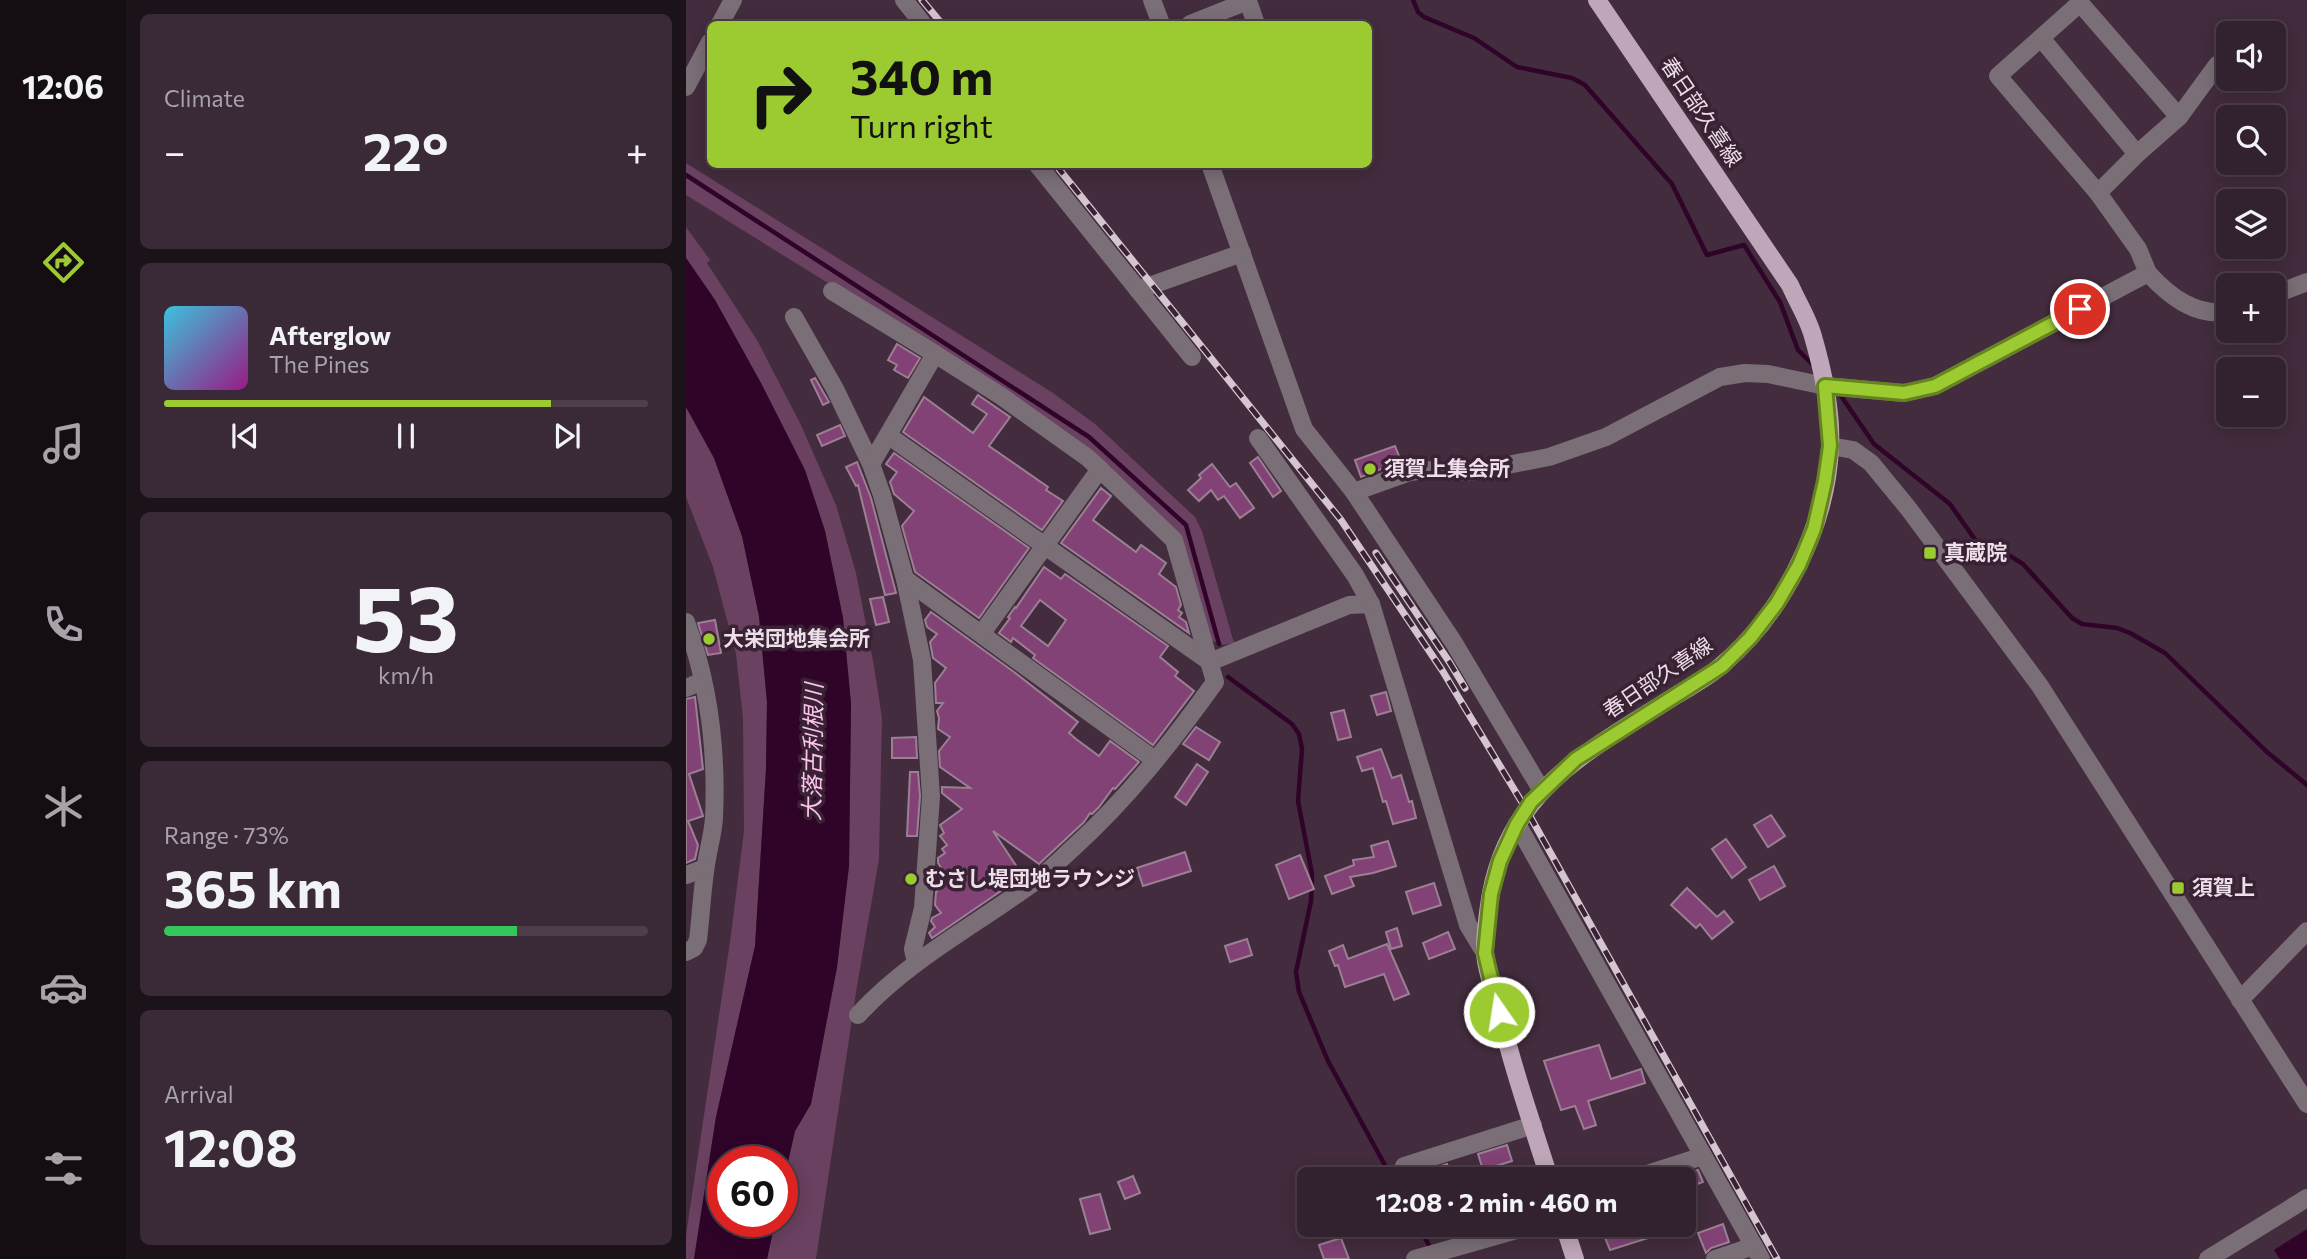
<!DOCTYPE html>
<meta charset="utf-8">
<style>
:root{--surface:#32212e;--page:#3a2936;--text:#f1f3f6;--muted:#a8a3aa;--line:#4d3e4a;--accent:#9cca31}
body{margin:0;font-family:Commissioner,"Noto Sans JP",sans-serif;background:var(--page);color:var(--text);height:100vh;display:flex;flex-direction:column;font-size:26px;white-space:nowrap}
*{box-sizing:border-box;margin:0}
p{font-size:23px;color:var(--muted)}
.icon{flex:none;width:38px;height:38px;fill:none;stroke:currentColor;stroke-width:2;stroke-linecap:round;stroke-linejoin:round}
.map{position:relative;flex:1;overflow:hidden}
.drawer{display:flex;flex-direction:column;gap:14px;padding:14px;background:#1c1219;width:560px}
.drawer>*{flex:none}
.hud{position:absolute;left:21px;top:21px;width:665px;height:147px;border-radius:10px;box-shadow:0 4px 18px #0003,0 0 0 2px var(--line);background:#9cca31;color:#111;overflow:hidden}
.controls{position:absolute;left:1530px;top:21px;display:grid;gap:14px}
.controls a{display:grid;place-items:center;width:70px;height:70px;border-radius:10px;background:var(--surface);box-shadow:0 4px 18px #0003,0 0 0 2px var(--line);font-size:35px}
.speed{position:absolute;left:21px;top:1146px;display:flex;gap:14px;font-size:35px;font-weight:700;text-align:center}
.speed>*{display:grid;place-content:center;width:91px;height:91px;border-radius:50%;background:var(--surface);box-shadow:0 4px 18px #0003,0 0 0 2px var(--line);line-height:1}
.speed .limit{border:10px solid #d22;background:#fff;color:#111}
.pin{position:absolute;display:grid;place-items:center;width:60px;height:60px;color:#fff;margin:-30px;border:4px solid #fff;border-radius:50%;box-shadow:0 2px 7px #0007}
.me{position:absolute;width:77px;margin:-38px;rotate:347deg;stroke-linejoin:round;filter:drop-shadow(0 0 5px #0008)}
.turn{display:flex;align-items:center;gap:24px;height:147px;padding:0 28px;font-size:32px}
.turn .icon{width:91px;height:91px;stroke-width:2.5}
.turn b{display:block;font-size:49px;line-height:60px}
.big{font-size:52px;font-weight:700;line-height:1.1}
.drawer .tile{flex:1;display:flex;flex-direction:column;justify-content:center;gap:10px;min-width:0;padding:0 24px;border-radius:10px;background:var(--page)}
.drawer .dial{align-items:center;gap:0}
.dial b{font-size:91px;line-height:1}
.song{display:flex;align-items:center;gap:21px}
.cover{width:84px;height:84px;border-radius:10px;background:linear-gradient(135deg,hsl(190 70% 55%),hsl(310 70% 35%))}
.played{height:7px;border-radius:4px;background:linear-gradient(90deg,var(--accent) 80%,var(--line) 80%)}
.keys{display:flex;justify-content:space-around;direction:ltr}
.heat{display:flex;justify-content:space-between;align-items:center;font-size:38px;direction:ltr}
.charge{height:10px;border-radius:5px;background:linear-gradient(90deg,#34c759 73%,var(--line) 0)}
.trip{position:absolute;left:611px;top:1167px;width:399px;height:70px;border-radius:10px;background:var(--surface);box-shadow:0 4px 18px #0003,0 0 0 2px var(--line);font-weight:700;line-height:70px;text-align:center}
main{display:flex;flex:1;min-height:0}
.dock{display:flex;flex-direction:column;width:126px;justify-content:space-around;align-items:center;background:#140d12;color:var(--muted)}
.dock .icon{width:49px;height:49px}
.dock .active{color:var(--accent)}
.dock b{font-size:32px;color:var(--text)}
.map>svg:first-child{display:block}
</style>
<main>
<nav class="dock">
<b>12:06</b>
<svg class="icon active" aria-label="directions" viewBox="0 0 24 24"><path d="M12 3l9 9-9 9-9-9zM9 14v-3h6M13 9l2 2-2 2"/></svg>
<svg class="icon" aria-label="music" viewBox="0 0 24 24"><path d="M9 18V5l10-2v13"/><circle cx="6" cy="18" r="3"/><circle cx="16" cy="16" r="3"/></svg>
<svg class="icon" aria-label="phone" viewBox="0 0 24 24"><path d="M5 4h4l2 5-3 2q2 4 5 5l2-3 5 2v4C11 20 4 13 5 4z"/></svg>
<svg class="icon" aria-label="climate" viewBox="0 0 24 24"><path d="M12 3v18M4 7l16 10M4 17L20 7"/></svg>
<svg class="icon" aria-label="car" viewBox="0 0 24 24"><path d="M5 17H2v-5l4-1 3-4h7l3 4 3 1v5h-3M9 17h6M6 11h13"/><circle cx="7" cy="17" r="2"/><circle cx="17" cy="17" r="2"/></svg>
<svg class="icon" aria-label="filters" viewBox="0 0 24 24"><path d="M4 7h16M4 17h16"/><circle cx="9" cy="7" r="2"/><circle cx="15" cy="17" r="2"/></svg>
</nav>
<section class="drawer">
<div class="tile"><p>Climate</p>
<div class="heat"><a>−</a><b class="big">22°</b><a>+</a></div>
</div>
<div class="tile">
<div class="song"><i class="cover"></i><div><b>Afterglow</b><p>The Pines</p></div></div>
<div class="played"></div>
<div class="keys"><svg class="icon" aria-label="previous" viewBox="0 0 24 24"><path d="M18 5L8 12l10 7zM5 5v14"/></svg><svg class="icon" aria-label="pause" viewBox="0 0 24 24"><path d="M8 5v14M16 5v14"/></svg><svg class="icon" aria-label="next" viewBox="0 0 24 24"><path d="M6 5l10 7-10 7zM19 5v14"/></svg></div>
</div>
<div class="tile dial"><b>53</b><p>km/h</p></div>
<div class="tile"><p>Range · 73%</p><b class="big">365 km</b><div class="charge"></div></div>
<div class="tile"><p>Arrival</p><b class="big">12:08</b></div>
</section>
<div class="map">
<svg width="1621" height="1259" viewBox="0 0 1621 1259">
<rect width="100%" height="100%" fill="#422c3d"/>
<g fill="#6a4161">
<path d="M0 163 367 393 409 424 509 517 516 531 548 643 538 645 521 639 493 537 279 368 0 195Z"/>
<path d="M0 227 24 260 21 263 71 340 115 425 150 505 170 573 188 666 196 718 193 859 171 986 130 1259H81L89 1222H96V1188L109 1131 125 1104 151 967 163 866 165 704 157 618 139 531 119 470 76 385 29 300 0 258Z"/>
<path d="M0 407 28 458 56 536 73 616 81 702 80 769 69 946 30 1117 8 1259H0V1235L44 942 58 831 57 718 50 654 27 567 0 497Z"/>
</g>
<g fill="#300329">
<path d="M0 258 29 300 76 385 119 470 139 531 157 618 165 704 163 866 151 967 125 1104 109 1131 96 1188V1162H37V1222H89L81 1259H8L30 1117 69 946 80 769 81 702 73 616 56 536 28 458 0 407Z"/>
<path d="M1621 1229V1259H1594L1588 1250Z"/>
</g>
<g fill="none" stroke-linecap="round" stroke-linejoin="round">
<g stroke="#300329" stroke-width="4.5">
<path d="M727 0 732 12 738 17 788 38 831 67 886 78 899 85 986 184 1021 255 1058 245 1094 302 1112 350 1128 366"/>
<path d="M0 175 403 437 500 525 533 644"/>
<path d="M1153 393 1188 444 1264 504 1290 541 1299 548 1324 556 1337 564 1386 618 1396 624 1431 628 1444 633 1479 653 1581 752 1621 785"/>
<path d="M542 677 606 724 613 734 616 749 612 801 626 874 625 901 610 972 613 992 642 1061 707 1180"/>
<path d="M732 1225 745 1249"/>
</g>
</g>
<g fill="#824275" stroke="#9b8094" stroke-width="2" fill-rule="evenodd">
<path d="M211 344 234 358 222 378 208 370 211 365 202 360Z"/>
<path d="M129 378 143 402 137 405 125 380Z"/>
<path d="M292 395 324 417 303 446 362 487 360 490 377 501 356 530 217 432 238 397 287 433 301 414 286 404Z"/>
<path d="M154 425 159 436 136 446 131 435Z"/>
<path d="M709 446 715 461 675 477 669 460Z"/>
<path d="M208 453 343 548 293 618 229 572 216 526 228 511 208 494 204 482 211 472 200 464Z"/>
<path d="M572 457 595 491 587 497 564 463Z"/>
<path d="M171 462 185 498 210 593 199 595 172 485 170 486 160 467Z"/>
<path d="M526 464 544 487 550 483 568 508 554 518 538 496 532 500 525 490 513 501 502 490 515 478 513 475Z"/>
<path d="M415 488 425 496 407 520 450 552 455 545 480 563 473 574 490 587 495 605 492 610 496 613 493 617 500 622 503 633 375 543Z"/>
<path d="M358 567 375 579 379 574 482 646 474 657 492 672 489 676 508 691 467 745 347 658 349 655 327 638 325 642 313 633 324 618 322 617 329 607 330 608ZM354 600 380 620 362 646 335 626Z"/>
<path d="M197 597 203 622 190 625 184 599Z"/>
<path d="M245 612 328 672 392 722 383 733 390 739 413 756 424 741 453 762 429 789 427 788 413 807 406 814 404 813 398 822 353 864 307 831 337 876 246 938 243 933 249 927 245 921 246 918 255 913 249 905 250 892 263 880 252 863V858L259 853 256 849 261 845 254 836 258 833 254 825 276 809 256 793V787L284 788 254 767 253 751 264 737 252 729 253 718 251 711 257 703H250L249 683 260 668 247 658 244 642 251 634 241 627 239 620Z"/>
<path d="M29 620 35 653 22 655 12 623Z"/>
<path d="M700 692 705 711 691 715 685 696Z"/>
<path d="M9 697 17 769 3 774 17 816 2 821 12 845 9 859 0 863V699Z"/>
<path d="M658 710 665 737 652 740 645 713Z"/>
<path d="M510 727 534 742 523 760 497 744Z"/>
<path d="M230 737 231 758H206V738Z"/>
<path d="M695 749 706 778 715 775 723 802 726 801 730 818 707 824 700 801 697 802 687 768 676 771 671 757Z"/>
<path d="M511 764 522 772 500 805 489 797Z"/>
<path d="M224 772H232L234 796 231 836H221Z"/>
<path d="M1085 815 1099 836 1082 847 1068 825Z"/>
<path d="M1040 839 1060 867 1046 878 1026 849Z"/>
<path d="M702 841 710 866 687 873 664 877 668 886 646 894 639 876 668 865 667 860 688 857 685 846Z"/>
<path d="M499 852 505 871 457 886 451 868Z"/>
<path d="M614 855 628 889 603 899 590 865Z"/>
<path d="M1088 866 1099 886 1074 900 1063 880Z"/>
<path d="M748 883 755 905 727 914 720 892Z"/>
<path d="M1001 888 1031 917 1038 911 1047 922 1026 939 1014 924 1010 928 985 905Z"/>
<path d="M711 928 716 946 705 949 700 932Z"/>
<path d="M762 932 769 949 743 959 737 943Z"/>
<path d="M561 939 566 955 544 962 539 946Z"/>
<path d="M701 944 723 994 708 1000 698 974 659 987 652 965 649 966 643 951 657 945 662 959Z"/>
<path d="M913 1045 925 1079 955 1069 959 1083 902 1101 910 1125 898 1129 889 1106 875 1110 858 1061Z"/>
<path d="M821 1145 826 1161 797 1170 792 1154Z"/>
<path d="M761 1164 766 1177 759 1180H732L731 1174Z"/>
<path d="M1012 1170 1017 1182 998 1189V1180H981Z"/>
<path d="M447 1176 454 1193 439 1199 432 1182Z"/>
<path d="M414 1194 424 1229 404 1234 394 1199Z"/>
<path d="M1037 1224 1043 1242 1025 1248 1020 1253 1012 1233Z"/>
<path d="M914 1225H997V1227L924 1250Z"/>
<path d="M655 1238 663 1259H638L633 1245Z"/>
</g>
<g fill="none" stroke-linecap="round" stroke-linejoin="round">
<g stroke="#7a6e77" stroke-width="18">
<path d="M218 0 237 24"/>
<path d="M466 0 475 24"/>
<path d="M34 24 47 0"/>
<path d="M504 24 562 1 570 24"/>
<path d="M1355 38 1451 154"/>
<path d="M0 87 24 42"/>
<path d="M351 164 506 357"/>
<path d="M524 164 618 429 668 492 768 643 856 791"/>
<path d="M1412 193 1312 76 1394 3 1493 117"/>
<path d="M1462 273 1452 249 1412 193 1451 154 1493 117 1531 65"/>
<path d="M452 290 556 253"/>
<path d="M146 291 249 354"/>
<path d="M1587 295 1621 282"/>
<path d="M108 317 149 389 185 464 196 495 219 579 236 660 245 796 237 908 227 949 230 963"/>
<path d="M203 436 524 662 663 605 685 604 782 925 799 953"/>
<path d="M572 438 669 575 685 604"/>
<path d="M1144 446 1167 450 1185 463 1222 508 1354 686 1621 1104"/>
<path d="M668 492 724 472 739 470 785 472 863 457 920 437 1034 377 1059 373 1082 374 1139 386 1218 393 1249 386 1462 273C1484 297 1509 316 1542 312"/>
<path d="M219 579 469 760"/>
<path d="M0 622C23 684 31 752 28 818 27 834 22 850 20 865 16 890 15 915 12 940L8 948 0 952"/>
<path d="M296 633 414 469"/>
<path d="M0 688 17 681"/>
<path d="M831 824 1075 1259"/>
<path d="M0 875 19 868"/>
<path d="M1554 1000 1621 931"/>
<path d="M172 1015C224 958 294 923 355 877 366 868 376 858 387 848 441 799 486 742 529 682L488 540 402 458 315 396 249 354 185 464"/>
<path d="M718 1166 847 1125"/>
<path d="M942 1180 1017 1156"/>
<path d="M729 1259 848 1225"/>
<path d="M1029 1259 1068 1246"/>
<path d="M1522 1259 1621 1198"/>
</g>
<g stroke="#bfa7b9" stroke-width="18">
<path d="M864 1180C845 1121 825 1062 811 1003 807 987 799 967 799 951 799 933 802 911 805 893 825 787 906 749 989 696 1005 686 1023 677 1037 664 1097 613 1141 526 1144 447 1146 411 1136 367 1126 333 1121 317 1111 301 1104 285L911 0"/>
<path d="M878 1225 889 1259"/>
</g>
<defs>
<g id="rail">
<path d="M236 0 256 24"/>
<path d="M369 164 655 520 756 670 840 809 1091 1259"/>
<path d="M690 553 764 663 779 688"/>
</g>
</defs>
<use href="#rail" stroke="#d5c5d1" stroke-width="7"/>
<use href="#rail" stroke="#382233" stroke-width="4.5" stroke-dasharray="13" stroke-linecap="butt"/>
</g>
<g fill="none" stroke-linecap="round" stroke-linejoin="round">
<defs>
<path id="route" d="M813 1012 799 953 805 894 814 861 831 824 845 802 890 759 1036 666 1064 638 1091 603 1113 565 1128 529 1139 481 1144 446 1139 386 1218 393 1249 386 1394 309"/>
</defs>
<use href="#route" stroke="#658320" stroke-width="18"/>
<use href="#route" stroke="#9cca31" stroke-width="12"/>
</g>
<g fill="#9cca31" stroke="#382233" stroke-width="2.5">
<circle cx="684" cy="469" r="7"/>
<rect x="1237" y="546" width="14" height="14" rx="3.5"/>
<circle cx="23" cy="639" r="7"/>
<circle cx="225" cy="879" r="7"/>
<rect x="1485" y="881" width="14" height="14" rx="3.5"/>
</g>
<g text-anchor="middle" stroke-width="7" stroke-linejoin="round" paint-order="stroke">
<g font-size="21" fill="#eddee9" stroke="#382233">
<text transform="translate(1015 112) rotate(56)" y="7">春日部久喜線</text>
<text transform="translate(972 678) rotate(-34)" y="7">春日部久喜線</text>
</g>
<g font-size="21" font-weight="bold" fill="#eddee9" stroke="#382233" text-anchor="start">
<text x="698" y="476">須賀上集会所</text>
<text x="1258" y="560">真蔵院</text>
<text x="37" y="646">大栄団地集会所</text>
<text x="239" y="886">むさし堤団地ラウンジ</text>
<text x="1506" y="895">須賀上</text>
</g>
<g font-size="23" font-style="italic" fill="#fbc3ed" stroke="#382233">
<text transform="translate(127 752) rotate(-89)" y="8">大落古利根川</text>
</g>
</g>
</svg>
<div class="controls">
<a><svg class="icon" aria-label="sound" viewBox="0 0 24 24"><path d="M4 9h4l5-4v14l-5-4H4zM17 9q2 3 0 6"/></svg></a>
<a><svg class="icon" aria-label="search" viewBox="0 0 24 24"><circle cx="10" cy="10" r="6"/><path d="M15 15l6 6"/></svg></a>
<a><svg class="icon" aria-label="layers" viewBox="0 0 24 24"><path d="M12 4l9 5-9 5-9-5zM3 14l9 5 9-5"/></svg></a>
<a>+</a>
<a>−</a>
</div>
<div class="speed"><div class="limit">60</div></div>
<div class="pin" style="left:1394px;top:309px;background:#d93025"><svg class="icon" aria-label="arrive" viewBox="0 0 24 24"><path d="M6 21V4h12l-3 4 3 4H6"/></svg></div>
<svg class="me" style="left:813px;top:1012px" viewBox="-20 -20 40 40"><circle r="17" fill="#9cca31" stroke="#fff" stroke-width="3"/><path d="M0-11L8 9 0 5-8 9z" fill="#fff"/></svg>
<div class="trip">12:08 · 2 min · 460 m</div>
<div class="hud">
<div class="turn"><svg class="icon" aria-label="right" viewBox="0 0 24 24"><path d="M7 20v-9h11M14 6l5 5-5 5"/></svg><div><b>340 m</b>Turn right</div></div>
</div>
</div>
</main>
